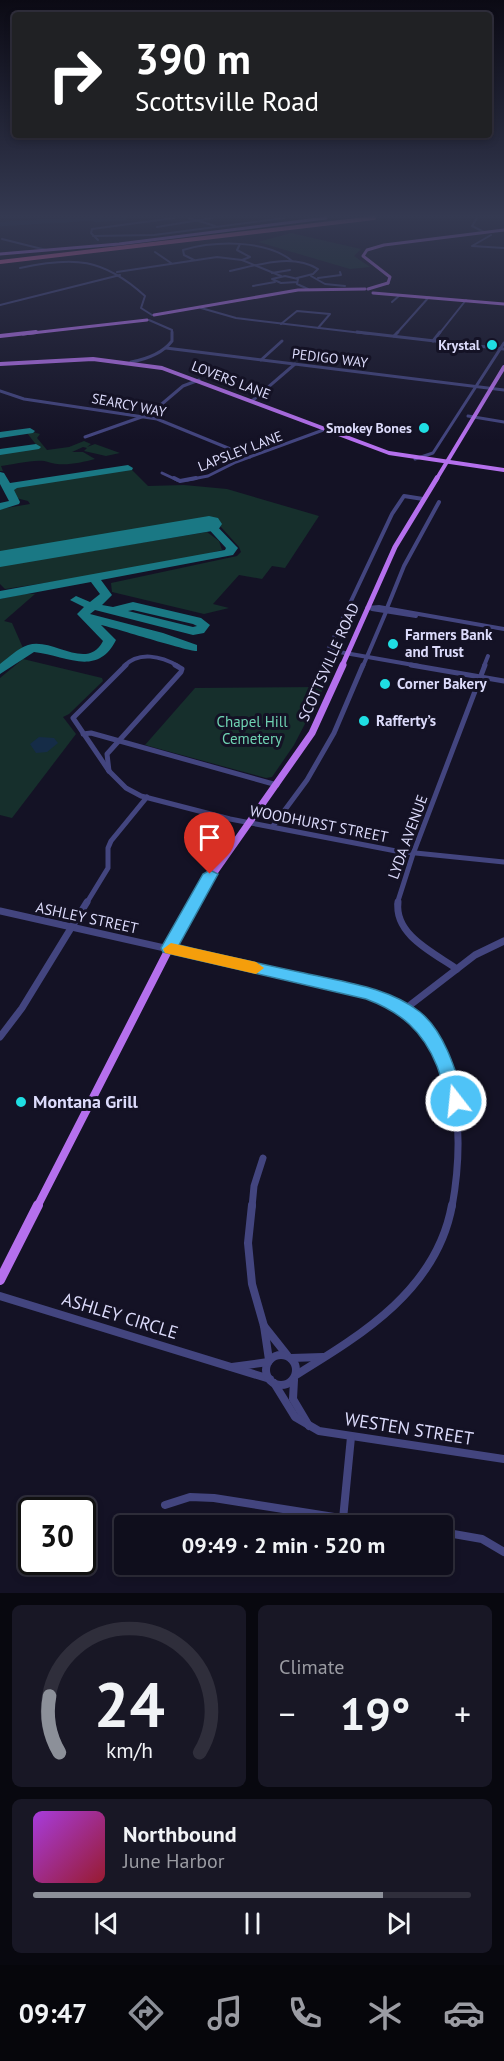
<!DOCTYPE html>
<meta charset="utf-8">
<style>
:root{--surface:#0f0e1c;--page:#181725;--text:#f1f3f6;--muted:#9b9ca3;--line:#2f2e3b;--accent:#8c9099}
body{margin:0;font-family:"PT Sans",sans-serif;background:var(--page);color:var(--text);height:100vh;display:flex;flex-direction:column;font-size:22px;white-space:nowrap}
*{box-sizing:border-box;margin:0}
p{font-size:20px;color:var(--muted)}
.icon{flex:none;width:33px;height:33px;fill:none;stroke:currentColor;stroke-width:2;stroke-linecap:round;stroke-linejoin:round}
.map{position:relative;height:1593px;overflow:hidden}
.side{display:flex;flex-direction:column;gap:12px;padding:12px;background:#08080f;flex:1}
.side>*{flex:none}
.guide{position:absolute;left:12px;top:12px;width:480px;height:126px;border-radius:6px;box-shadow:0 3px 9px #0003,0 0 0 2px var(--line);background:#202124;color:#fff;overflow:hidden}
.speed{position:absolute;left:18px;top:1497px;display:flex;gap:12px;font-size:30px;font-weight:700;text-align:center}
.speed>*{display:grid;place-content:center;width:78px;height:78px;border-radius:50%;background:var(--surface);box-shadow:0 3px 9px #0003,0 0 0 2px var(--line);line-height:1}
.speed .limit{border:3px solid #111;border-radius:9px;background:#fff;color:#111}
.pin{position:absolute;display:grid;place-items:center;width:51px;height:51px;color:#fff;margin:-62px -26px;border-radius:50% 50% 50% 0;rotate:-45deg;box-shadow:0 0 6px #0007}
.pin .icon{rotate:45deg}
.me{position:absolute;width:66px;margin:-33px;rotate:344deg;stroke-linejoin:round;filter:drop-shadow(0 0 4px #0008)}
.turn{display:flex;align-items:center;gap:21px;height:126px;padding:0 24px;font-size:27px}
.turn .icon{width:78px;height:78px;stroke-width:2.5}
.turn b{display:block;font-size:42px;line-height:51px}
.big{font-size:45px;font-weight:600;line-height:1.1}
.side .card{flex:1;display:flex;flex-direction:column;justify-content:center;gap:9px;min-width:0;padding:0 21px;border-radius:9px;background:var(--page)}
.side .dial{align-items:center;gap:0}
.dial svg{height:156px;overflow:visible;fill:none;stroke:var(--line);stroke-width:7;stroke-linecap:round;text-anchor:middle}
.dial text{fill:var(--text);stroke:none}
.song{display:flex;align-items:center;gap:18px}
.cover{width:72px;height:72px;border-radius:9px;background:linear-gradient(135deg,hsl(280 70% 55%),hsl(350 70% 35%))}
.played{height:6px;border-radius:3px;background:linear-gradient(90deg,var(--accent) 80%,var(--line) 80%)}
.keys{display:flex;justify-content:space-around;direction:ltr}
.heat{display:flex;justify-content:space-between;align-items:center;font-size:33px;direction:ltr}
.side .tiles{flex:1;display:grid;gap:12px;grid-template-columns:1fr 1fr}
.card:last-child{grid-column:span 2}
.trip{position:absolute;left:114px;top:1515px;width:339px;height:60px;border-radius:6px;background:var(--surface);box-shadow:0 3px 9px #0003,0 0 0 2px var(--line);font-weight:600;line-height:60px;text-align:center}
.tabs{display:flex;height:96px;justify-content:space-around;align-items:center;background:#06060b;color:var(--muted)}
.tabs .icon{width:42px;height:42px}
.tabs .current{color:var(--accent)}
.tabs b{font-size:27px;color:var(--text)}
.map>svg:first-child{display:block}
</style>
<div class="map">
<svg width="504" height="1593" viewBox="0 0 504 1593">
<rect width="100%" height="100%" fill="#141225"/>
<g fill="#162f2c">
<path d="M291 233 361 249 354 256 370 267 350 269 258 242Z"/>
<path d="M33 432 40 434 37 438 47 450 69 447 84 441 91 444 87 447 95 444 120 453 106 456 84 451 87 448 83 447 72 452H83L95 459C80 463 62 467 48 462 38 458 12 465 1 466L3 471H0V453L38 447 27 433Z"/>
<path d="M131 469 148 486 184 485 227 489 319 516 285 568 272 566 262 579 239 575 213 604 229 608 204 614 112 592 111 583 237 556 241 552 239 547 212 517 0 553V509L30 504 28 501 16 498 12 488Z"/>
<path d="M207 532 219 541 222 550 157 566 5 589 0 584V566Z"/>
<path d="M24 594H35L4 621 12 623 23 648 0 666V599Z"/>
<path d="M23 659 102 678 103 681 69 714 63 717 76 734 12 818 0 815V678Z"/>
<path d="M324 687 294 745 272 777 266 778 145 745 195 688Z"/>
</g>
<path fill="#152c47" d="M39 737 54 738 58 743 47 752 36 753 30 744Z"/>
<g fill="none" stroke-linecap="round" stroke-linejoin="round">
<g stroke="#152c47" stroke-width="4.5">
<path d="M96 220 124 218"/>
<path d="M0 224 101 218"/>
</g>
<g fill="#1a7884" fill-rule="evenodd">
<path d="M30 428 35 431 33 433 0 438V432Z"/>
<path d="M36 444 41 447 39 449 0 455V449Z"/>
<path d="M128 465 133 468 132 470 17 488 14 490 20 502 19 504 0 510V503L9 501 0 484V472L4 473 10 483Z"/>
<path d="M209 521 213 522 236 546 238 548 233 555 101 580 112 595 102 605 113 607 133 602 201 618 210 625 204 633 193 635 95 610 90 614 163 633 197 645V651C190 652 115 628 101 625L116 640C97 678 65 655 34 652L0 674V664C8 658 18 648 28 645 53 637 87 672 103 641L77 614 84 607 70 600 76 596 90 602 100 594 91 582 0 599V591L225 550 226 548 204 524ZM133 610 193 624 197 626 193 627 128 611Z"/>
</g>
<path fill="#1a7884" fill-rule="evenodd" d="M209 516 218 518 222 524 218 530 0 567V551Z"/>
<g stroke="#43457f" stroke-width="2">
<path d="M189 218 215 226"/>
<path d="M477 218 472 226 484 232"/>
<path d="M157 227 212 218"/>
<path d="M491 235 472 246 504 248"/>
<path d="M93 236 154 235 284 218"/>
<path d="M2 239 46 250"/>
<path d="M98 240 91 233 92 229 174 218"/>
<path d="M240 244 237 250 250 257 242 260"/>
<path d="M155 252 171 263"/>
<path d="M194 260 184 255 183 250C214 241 266 239 292 261"/>
<path d="M20 268C74 256 103 258 145 296L141 308 152 315"/>
<path d="M230 271C258 265 292 253 318 269L313 274 297 278"/>
<path d="M117 272 217 257 242 260 281 276"/>
<path d="M272 273 290 270"/>
<path d="M311 276 325 284 345 286"/>
<path d="M318 278 341 275 340 272"/>
<path d="M297 282 281 283 272 279 285 276 298 279 297 284 308 289"/>
<path d="M253 286 275 282"/>
<path d="M392 302 400 295"/>
<path d="M0 305 120 275"/>
<path d="M201 308 236 318 370 334"/>
<path d="M149 320 172 330V334"/>
<path d="M281 324 297 311 330 314 318 328"/>
<path d="M396 334 429 297"/>
<path d="M439 334 466 300"/>
</g>
<g stroke="#43457f" stroke-width="3">
<path d="M357 332 504 349"/>
<path d="M394 336 398 332"/>
<path d="M433 341 440 332"/>
<path d="M166 348 504 390"/>
<path d="M261 360 282 341"/>
<path d="M131 362C147 359 162 354 172 341V332"/>
<path d="M0 391 24 399 157 419 250 457"/>
<path d="M252 401 295 364"/>
<path d="M468 416 504 422"/>
<path d="M85 437 150 414 183 386 199 380"/>
<path d="M415 459 433 453 504 343"/>
<path d="M162 473 177 480"/>
<path d="M187 480 208 476 236 462 326 429"/>
</g>
<g stroke="#43457f" stroke-width="4">
<path d="M174 478 180 481 196 478"/>
<path d="M367 608 379 607 504 629"/>
<path d="M387 608 404 566 439 502"/>
<path d="M372 609 416 616"/>
<path d="M124 666C139 651 161 656 178 666"/>
<path d="M363 666 386 612"/>
<path d="M419 666 328 650 392 514 404 496 423 499"/>
<path d="M484 666 488 656"/>
</g>
<g stroke="#43457f" stroke-width="5">
<path d="M411 665 504 681"/>
<path d="M83 734 91 733 277 785"/>
<path d="M109 771 126 788 141 796 230 819 396 851 504 862"/>
<path d="M109 771 73 718 126 665"/>
<path d="M109 771 107 754 181 672 182 669 175 665"/>
<path d="M273 826 307 780 334 733 363 665"/>
<path d="M86 904 108 868V848L111 841 147 797"/>
<path d="M397 904 413 854 485 665"/>
</g>
<g stroke="#43457f" stroke-width="7">
<path d="M398 902C394 935 434 953 457 969"/>
<path d="M0 911 369 994C386 1001 404 1007 417 1020 463 1067 463 1146 452 1207"/>
<path d="M405 1009 475 955 504 941"/>
<path d="M0 1037 22 1008 87 902"/>
<path d="M252 1207 254 1186 263 1158"/>
</g>
<g stroke="#43457f" stroke-width="8">
<path d="M252 1205 248 1243 252 1284 264 1326 269 1360"/>
<path d="M0 1296 270 1379"/>
<path d="M264 1326 287 1355"/>
<circle cx="281" cy="1370" r="15"/>
<path d="M291 1358 323 1357"/>
<path d="M232 1367 268 1362"/>
<path d="M296 1375C363 1334 437 1289 452 1205"/>
<path d="M294 1380 293 1399 309 1426"/>
<path d="M274 1383 295 1417 319 1431 504 1459"/>
<path d="M165 1505 190 1497 214 1498 391 1526"/>
<path d="M343 1519 351 1437"/>
<path d="M442 1532 482 1539 504 1552"/>
</g>
<g stroke="#b570ed" stroke-width="3">
<path d="M0 254 119 244 326 218"/>
<path d="M388 283 390 277 363 256 367 250 384 245 504 230"/>
<path d="M368 289 388 283"/>
<path d="M373 293 504 304"/>
<path d="M154 315 298 290 365 289"/>
<path d="M23 334 147 320"/>
</g>
<g stroke="#b570ed" stroke-width="4">
<path d="M0 336 36 332"/>
<path d="M0 364 93 359 162 368 389 453 504 470"/>
<path d="M436 480 504 367"/>
</g>
<path stroke="#b570ed" stroke-width="5" d="M342 666 395 547 437 478"/>
<path stroke="#b570ed" stroke-width="7" d="M192 904 312 733 343 665"/>
<path stroke="#b570ed" stroke-width="8" d="M37 1207 193 902"/>
<path stroke="#b570ed" stroke-width="10" d="M0 1280 38 1205"/>
<path stroke="#ec65b0" stroke-width="4" d="M0 262 374 218"/>
</g>
<linearGradient id="sky" x2="0" y2="1"><stop stop-color="#0b0a14"/><stop offset="0.49" stop-color="#343951"/><stop offset="1" stop-color="#343951" stop-opacity="0"/></linearGradient>
<rect width="504" height="441" fill="url(#sky)"/>
<path fill="#4fc3f7" stroke="#337fa1" stroke-width="1.5" d="M210 870 218 874 179 945C220 955 262 964 304 973 343 982 388 987 420 1012 445 1032 456 1072 465 1101L463 1106H450C444 1093 442 1079 437 1066 423 1031 401 1012 366 999L163 952 161 948 203 874Z"/>
<path fill="#f59e0b" d="M171 943 256 962 264 968 256 974 165 953 163 949Z"/>
<g fill="#1fdee3" stroke="#141225" stroke-width="2">
<circle cx="492" cy="345" r="6"/>
<circle cx="424" cy="428" r="6"/>
<circle cx="393" cy="644" r="6"/>
<circle cx="385" cy="684" r="6"/>
<circle cx="364" cy="721" r="6"/>
<circle cx="21" cy="1102" r="6"/>
</g>
<g text-anchor="middle" stroke-width="6" stroke-linejoin="round" paint-order="stroke">
<g font-size="14" font-weight="bold" fill="#dcdbfb" stroke="#141225" text-anchor="end">
<text x="480" y="350">Krystal</text>
<text x="412" y="433">Smokey Bones</text>
</g>
<g font-size="14" fill="#dcdbfb" stroke="#141225">
<text transform="translate(330 358) rotate(7)" y="5">PEDIGO WAY</text>
<text transform="translate(231 380) rotate(21)" y="5">LOVERS LANE</text>
<text transform="translate(129 405) rotate(11)" y="5">SEARCY WAY</text>
<text transform="translate(240 451) rotate(-21)" y="5">LAPSLEY LANE</text>
</g>
<g font-size="15" font-weight="bold" fill="#dcdbfb" stroke="#141225" text-anchor="start">
<text x="405" y="640">Farmers Bank<tspan x="405" dy="17">and Trust</tspan></text>
<text x="397" y="689">Corner Bakery</text>
<text x="376" y="726">Rafferty’s</text>
</g>
<g font-size="15" fill="#dcdbfb" stroke="#141225">
<text transform="translate(329 662) rotate(-66)" y="5">SCOTTSVILLE ROAD</text>
<text transform="translate(319 824) rotate(11)" y="5">WOODHURST STREET</text>
<text transform="translate(408 837) rotate(-70)" y="5">LYDA AVENUE</text>
<text transform="translate(87 918) rotate(12)" y="5">ASHLEY STREET</text>
</g>
<g font-size="15" fill="#6fd2b2" stroke="#141225">
<text x="252" y="727">Chapel Hill<tspan x="252" dy="17">Cemetery</tspan></text>
</g>
<g font-size="18" font-weight="bold" fill="#dcdbfb" stroke="#141225" text-anchor="start">
<text x="33" y="1108">Montana Grill</text>
</g>
<g font-size="18" fill="#dcdbfb" stroke="#141225">
<text transform="translate(120 1316) rotate(17)" y="6">ASHLEY CIRCLE</text>
<text transform="translate(409 1429) rotate(9)" y="6">WESTEN STREET</text>
</g>
</g>
</svg>
<div class="speed"><div class="limit">30</div></div>
<div class="pin" style="left:210px;top:874px;background:#d93025"><svg class="icon" aria-label="arrive" viewBox="0 0 24 24"><path d="M6 21V4h12l-3 4 3 4H6"/></svg></div>
<svg class="me" style="left:456px;top:1101px" viewBox="-20 -20 40 40"><circle r="17" fill="#4fc3f7" stroke="#fff" stroke-width="3"/><path d="M0-11L8 9 0 5-8 9z" fill="#fff"/></svg>
<div class="trip">09:49 · 2 min · 520 m</div>
<div class="guide">
<div class="turn"><svg class="icon" aria-label="right" viewBox="0 0 24 24"><path d="M7 20v-9h11M14 6l5 5-5 5"/></svg><div><b>390 m</b>Scottsville Road</div></div>
</div>
</div>
<section class="side">
<div class="tiles">
<div class="card dial"><svg viewBox="0 0 100 80">
<path d="M14 69A42 42 0 1 1 86 69"/>
<path d="M14 69A42 42 0 0 1 9 40" stroke="#8c9099"/>
<text x="50" y="56" font-size="32" font-weight="700">24</text>
<text x="50" y="72" font-size="11">km/h</text>
</svg></div>
<div class="card"><p>Climate</p>
<div class="heat"><a>−</a><b class="big">19°</b><a>+</a></div>
</div>
<div class="card">
<div class="song"><i class="cover"></i><div><b>Northbound</b><p>June Harbor</p></div></div>
<div class="played"></div>
<div class="keys"><svg class="icon" aria-label="previous" viewBox="0 0 24 24"><path d="M18 5L8 12l10 7zM5 5v14"/></svg><svg class="icon" aria-label="pause" viewBox="0 0 24 24"><path d="M8 5v14M16 5v14"/></svg><svg class="icon" aria-label="next" viewBox="0 0 24 24"><path d="M6 5l10 7-10 7zM19 5v14"/></svg></div>
</div>
</div>
</section>
<nav class="tabs">
<b>09:47</b>
<svg class="icon current" aria-label="directions" viewBox="0 0 24 24"><path d="M12 3l9 9-9 9-9-9zM9 14v-3h6M13 9l2 2-2 2"/></svg>
<svg class="icon" aria-label="music" viewBox="0 0 24 24"><path d="M9 18V5l10-2v13"/><circle cx="6" cy="18" r="3"/><circle cx="16" cy="16" r="3"/></svg>
<svg class="icon" aria-label="phone" viewBox="0 0 24 24"><path d="M5 4h4l2 5-3 2q2 4 5 5l2-3 5 2v4C11 20 4 13 5 4z"/></svg>
<svg class="icon" aria-label="climate" viewBox="0 0 24 24"><path d="M12 3v18M4 7l16 10M4 17L20 7"/></svg>
<svg class="icon" aria-label="car" viewBox="0 0 24 24"><path d="M5 17H2v-5l4-1 3-4h7l3 4 3 1v5h-3M9 17h6M6 11h13"/><circle cx="7" cy="17" r="2"/><circle cx="17" cy="17" r="2"/></svg>
</nav>
